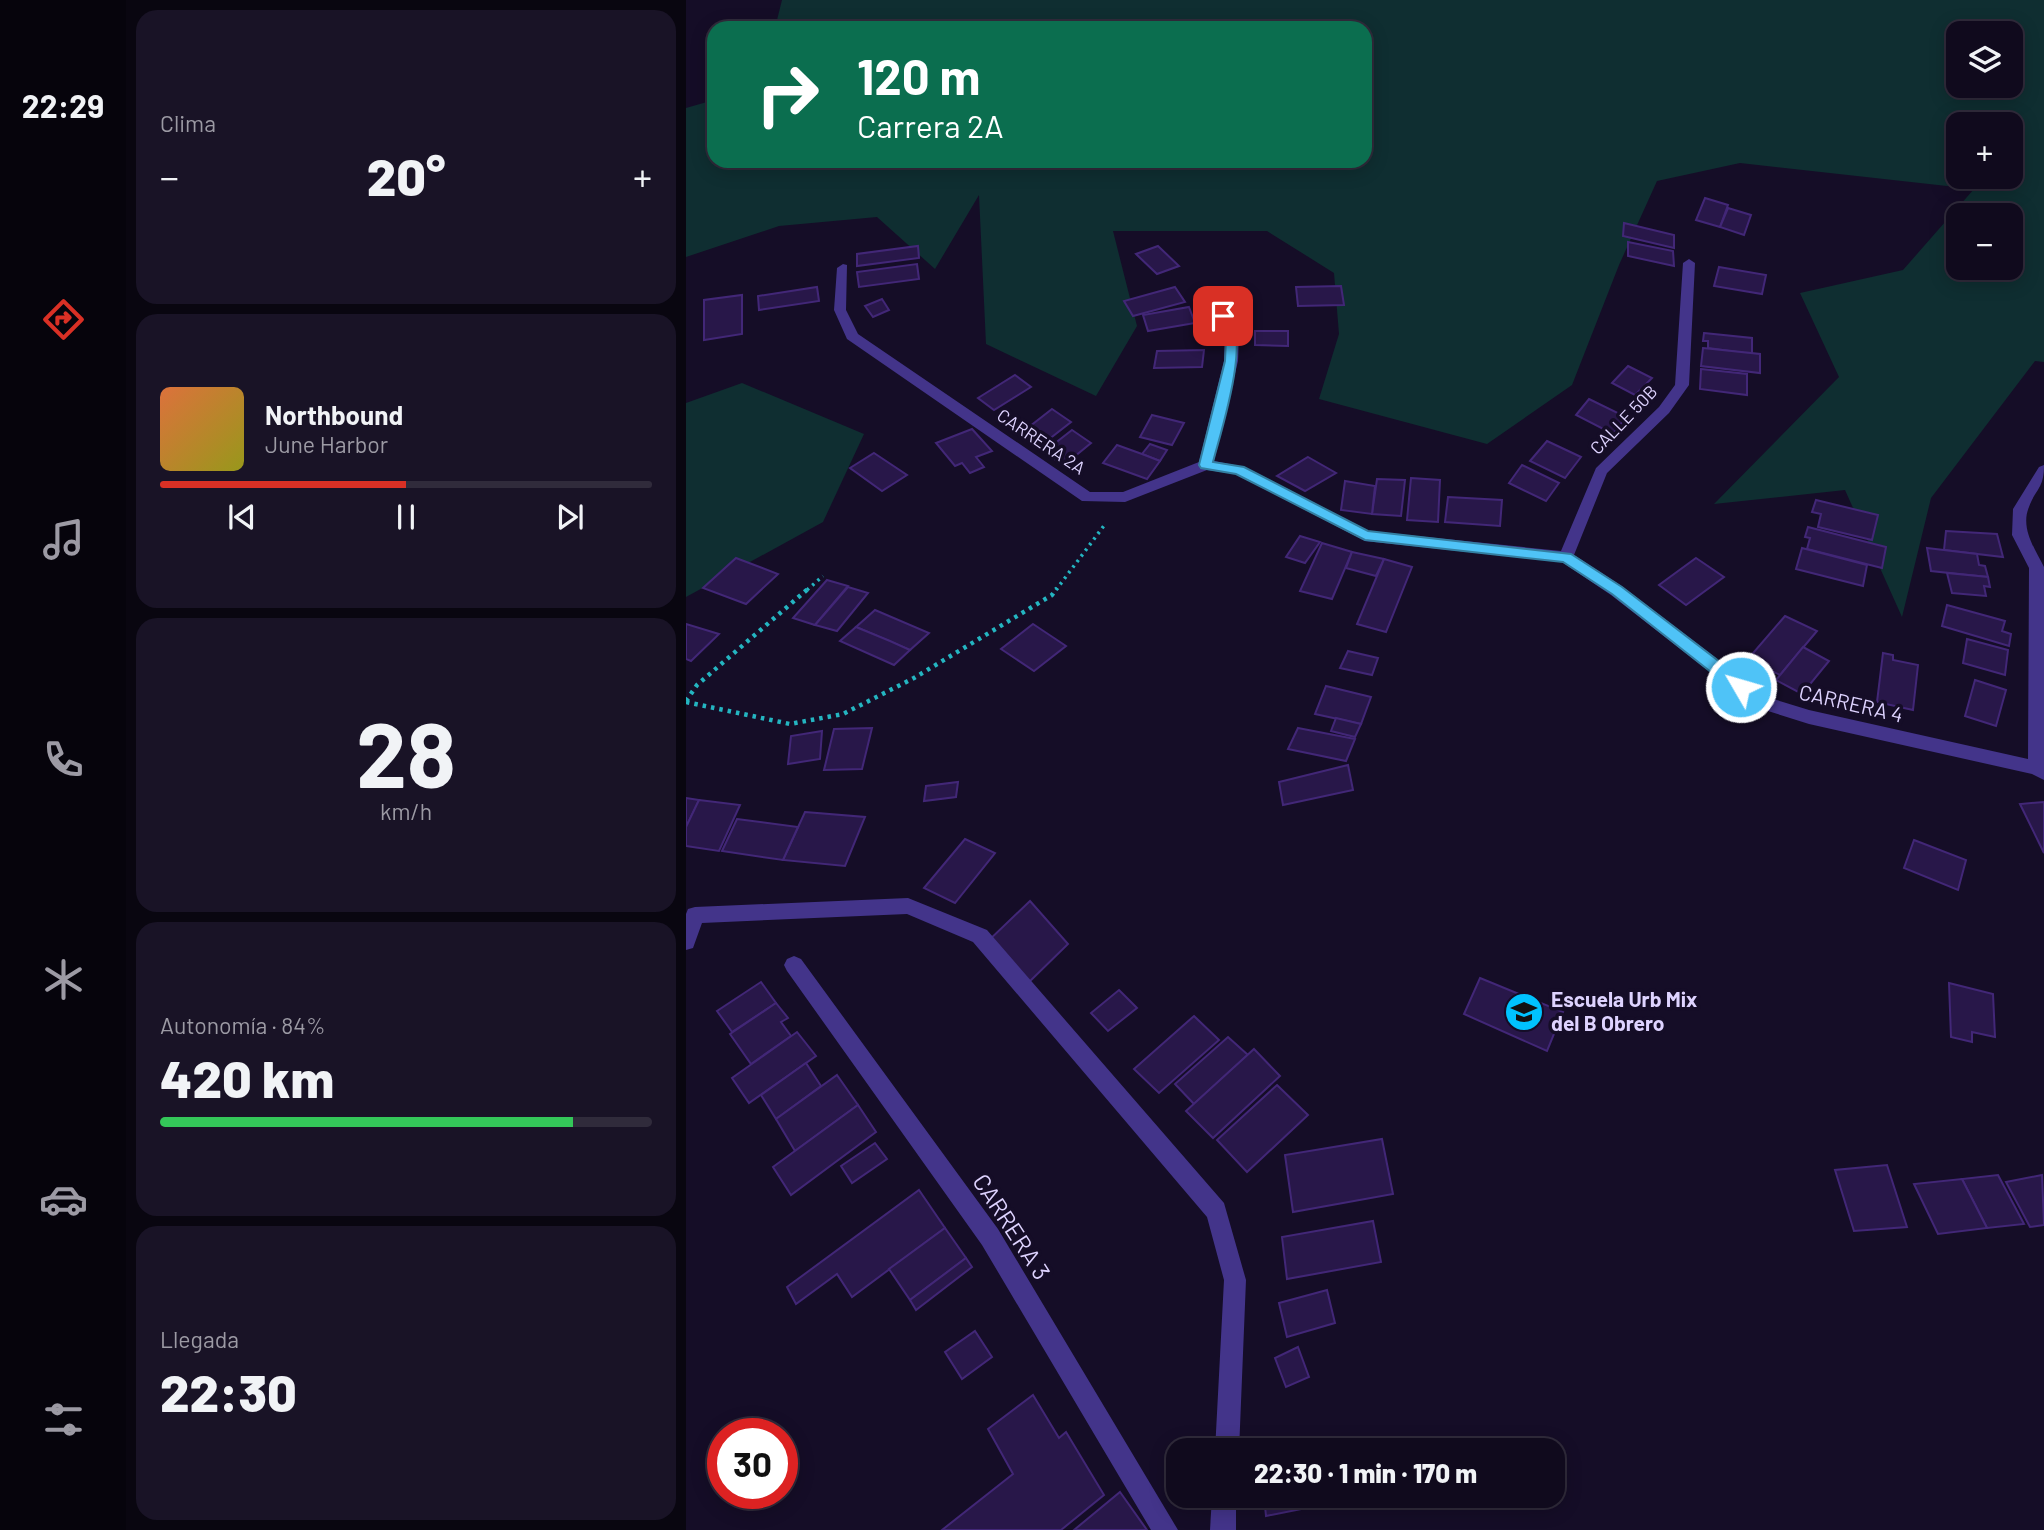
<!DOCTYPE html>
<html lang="es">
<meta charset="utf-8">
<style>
:root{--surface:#100a1d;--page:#191326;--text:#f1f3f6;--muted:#9c9aa4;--line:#302b3b;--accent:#d93025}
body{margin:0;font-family:Barlow,sans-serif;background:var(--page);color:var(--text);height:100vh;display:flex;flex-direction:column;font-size:26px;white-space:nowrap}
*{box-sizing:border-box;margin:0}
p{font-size:23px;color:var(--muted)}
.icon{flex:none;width:38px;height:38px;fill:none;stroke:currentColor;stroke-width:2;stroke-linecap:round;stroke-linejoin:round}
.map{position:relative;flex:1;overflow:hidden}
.details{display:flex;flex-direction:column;gap:10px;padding:10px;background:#090610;width:560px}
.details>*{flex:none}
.hud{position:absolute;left:21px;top:21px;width:665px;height:147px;border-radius:21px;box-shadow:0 4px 18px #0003,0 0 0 2px var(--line);background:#0b6e4f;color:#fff;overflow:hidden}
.controls{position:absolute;left:1260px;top:21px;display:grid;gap:14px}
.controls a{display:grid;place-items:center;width:77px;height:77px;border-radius:14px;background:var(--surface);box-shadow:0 4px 18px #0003,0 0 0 2px var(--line);font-size:35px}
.speed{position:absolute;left:21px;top:1418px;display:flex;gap:14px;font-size:35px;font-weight:700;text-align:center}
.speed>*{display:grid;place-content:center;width:91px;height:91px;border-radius:50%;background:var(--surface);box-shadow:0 4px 18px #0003,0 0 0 2px var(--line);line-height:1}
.speed .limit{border:10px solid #d22;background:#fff;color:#111}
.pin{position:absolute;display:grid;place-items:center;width:60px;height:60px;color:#fff;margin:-30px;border-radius:14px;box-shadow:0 4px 10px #0006}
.me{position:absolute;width:77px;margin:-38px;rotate:308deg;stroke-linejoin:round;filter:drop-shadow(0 0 5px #0008)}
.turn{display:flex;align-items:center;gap:24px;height:147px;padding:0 35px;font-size:32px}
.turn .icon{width:91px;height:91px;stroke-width:2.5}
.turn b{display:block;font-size:49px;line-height:60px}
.big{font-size:52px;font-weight:800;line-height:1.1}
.details .widget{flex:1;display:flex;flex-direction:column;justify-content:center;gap:10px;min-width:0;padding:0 24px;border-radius:21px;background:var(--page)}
.details .dial{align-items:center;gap:0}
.dial b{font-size:91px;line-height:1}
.song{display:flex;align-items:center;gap:21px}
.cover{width:84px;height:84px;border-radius:10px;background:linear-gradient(135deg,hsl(20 70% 55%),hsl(60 70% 35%))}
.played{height:7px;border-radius:4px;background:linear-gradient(90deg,var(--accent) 50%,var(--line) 50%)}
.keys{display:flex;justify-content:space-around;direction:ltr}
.heat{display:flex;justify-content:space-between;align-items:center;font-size:38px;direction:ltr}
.charge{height:10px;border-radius:5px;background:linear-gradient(90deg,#34c759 84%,var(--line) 0)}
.trip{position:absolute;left:480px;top:1438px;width:399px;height:70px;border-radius:21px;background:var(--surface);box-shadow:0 4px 18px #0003,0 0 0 2px var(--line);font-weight:800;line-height:70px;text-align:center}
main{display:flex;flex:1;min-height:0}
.tab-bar{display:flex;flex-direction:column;width:126px;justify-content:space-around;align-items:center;background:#06040c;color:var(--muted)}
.tab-bar .icon{width:49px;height:49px}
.tab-bar .active{color:var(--accent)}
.tab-bar b{font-size:32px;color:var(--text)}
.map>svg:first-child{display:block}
</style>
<main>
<nav class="tab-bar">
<b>22:29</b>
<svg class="icon active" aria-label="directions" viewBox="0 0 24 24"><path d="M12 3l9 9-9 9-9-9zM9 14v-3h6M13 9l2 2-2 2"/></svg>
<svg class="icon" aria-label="music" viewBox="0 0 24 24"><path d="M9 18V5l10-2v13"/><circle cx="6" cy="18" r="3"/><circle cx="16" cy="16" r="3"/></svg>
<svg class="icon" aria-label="phone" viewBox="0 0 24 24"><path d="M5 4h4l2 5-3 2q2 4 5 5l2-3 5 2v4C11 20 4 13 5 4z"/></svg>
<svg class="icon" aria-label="climate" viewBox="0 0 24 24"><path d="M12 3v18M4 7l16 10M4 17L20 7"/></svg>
<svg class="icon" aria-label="car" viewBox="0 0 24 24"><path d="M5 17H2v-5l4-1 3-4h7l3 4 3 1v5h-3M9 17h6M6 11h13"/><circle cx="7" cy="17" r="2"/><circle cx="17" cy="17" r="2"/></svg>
<svg class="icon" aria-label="filters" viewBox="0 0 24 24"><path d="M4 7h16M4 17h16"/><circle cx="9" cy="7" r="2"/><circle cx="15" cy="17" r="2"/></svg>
</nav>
<section class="details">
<div class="widget"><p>Clima</p>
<div class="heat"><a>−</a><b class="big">20°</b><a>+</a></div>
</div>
<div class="widget">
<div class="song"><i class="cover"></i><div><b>Northbound</b><p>June Harbor</p></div></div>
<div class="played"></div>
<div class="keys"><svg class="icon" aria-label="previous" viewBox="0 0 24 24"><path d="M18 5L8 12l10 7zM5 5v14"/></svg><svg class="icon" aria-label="pause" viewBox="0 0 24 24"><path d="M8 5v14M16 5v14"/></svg><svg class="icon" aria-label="next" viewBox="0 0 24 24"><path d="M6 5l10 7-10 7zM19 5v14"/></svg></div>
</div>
<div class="widget dial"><b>28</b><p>km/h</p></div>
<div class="widget"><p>Autonomía · 84%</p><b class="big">420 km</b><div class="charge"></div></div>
<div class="widget"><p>Llegada</p><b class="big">22:30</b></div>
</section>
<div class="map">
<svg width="1358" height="1530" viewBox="0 0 1358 1530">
<rect width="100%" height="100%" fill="#150d27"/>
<g fill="#0f2e31" fill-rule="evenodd">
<path d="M96 0H1358V362L1349 361 1245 498 1216 617 1159 490 1028 504 1153 377 1114 293 1217 270 1288 189 1054 163 971 181 933 265 886 385 801 444 633 399 653 334 648 273 581 231H427L451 326 410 396 300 344 293 195 249 269 191 217 93 226 0 257V108L28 100V161H679V28H89ZM1272 33H1325V86H1272ZM1272 124H1325V177H1272ZM1272 215H1325V268H1272Z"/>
<path d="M56 383 178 434 137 522 0 597V403Z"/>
</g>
<g fill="#281749" stroke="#422777" stroke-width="2">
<path d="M1019 198 1042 205 1034 227 1010 220Z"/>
<path d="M1042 208 1065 215 1058 235 1034 227Z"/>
<path d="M938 223 988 235V248L937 236Z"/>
<path d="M942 242 987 251 988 266 942 256Z"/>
<path d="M232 246 233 258 171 266V254Z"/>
<path d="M472 246 493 266 471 274 450 254Z"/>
<path d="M231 264 233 279 173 287 171 272Z"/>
<path d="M1033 267 1080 275 1076 294 1028 286Z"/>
<path d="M655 286 658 305 612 306 610 287Z"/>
<path d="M131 287 133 301 73 310 72 296Z"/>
<path d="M489 287 499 302 447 316 438 301Z"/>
<path d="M56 295V334L18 340V300Z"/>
<path d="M196 299 203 310 187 317 179 306Z"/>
<path d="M503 307 509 323 462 331 457 315Z"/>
<path d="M569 331H602V346L569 345Z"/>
<path d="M1018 333 1066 338V354L1022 348V341H1017Z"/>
<path d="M1017 348 1074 354V373L1015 366Z"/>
<path d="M518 350 516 367 468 368 471 351Z"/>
<path d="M942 366 966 378 949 395 926 383Z"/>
<path d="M1015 369 1061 374V395L1014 389Z"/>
<path d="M329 375 345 387 308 410 292 398Z"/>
<path d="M903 399 940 417 927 434 890 415Z"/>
<path d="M366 409 385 422 353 447 334 434Z"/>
<path d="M466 415 498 423 486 445 454 437Z"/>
<path d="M286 429 306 451 290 457 298 467 284 473 276 463 269 466 250 443Z"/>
<path d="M386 430 405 443 377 466 359 451Z"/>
<path d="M861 441 895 457 879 478 844 461Z"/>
<path d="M464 444 481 450 474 461 456 454Z"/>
<path d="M431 445 456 454 474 461 461 479 417 463Z"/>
<path d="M188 453 221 475 196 491 164 468Z"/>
<path d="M622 457 650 473 619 491 591 476Z"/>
<path d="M836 465 873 483 860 501 823 483Z"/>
<path d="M725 478 754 480 752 522 721 520Z"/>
<path d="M691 479 719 480 715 516 686 514Z"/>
<path d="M659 481 689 486 686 514 655 510Z"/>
<path d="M762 497 816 500 814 526 759 522Z"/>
<path d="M1130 500 1192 515 1186 540 1132 527 1135 514 1126 512Z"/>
<path d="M1122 527 1200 547 1196 568 1121 549 1124 538 1119 537Z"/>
<path d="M1260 531 1311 534 1317 557 1258 550Z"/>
<path d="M614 536 634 542 619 563 600 557Z"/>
<path d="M636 543 666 552 646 599 614 591Z"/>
<path d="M1116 548 1181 565 1177 586 1110 569Z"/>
<path d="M1241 548 1291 554 1293 565 1299 566 1302 577 1245 571Z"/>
<path d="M666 552 698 559 690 576 660 568Z"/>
<path d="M50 558 92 574 60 604 17 588Z"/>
<path d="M1010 558 1038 577 1000 605 973 585Z"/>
<path d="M698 559 726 567 700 632 671 624Z"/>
<path d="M1261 573 1302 577 1304 587 1298 586 1300 596 1266 593Z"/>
<path d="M141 580 162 586 129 625 107 618Z"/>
<path d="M162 587 182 593 151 631 129 625Z"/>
<path d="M1261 605 1319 621 1316 631 1325 634 1323 646 1256 626Z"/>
<path d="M189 610 243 633 224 650 170 627Z"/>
<path d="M1099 616 1131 631 1094 675 1062 659Z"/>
<path d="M0 624 33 634 5 661 0 659Z"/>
<path d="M347 624 380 646 348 671 315 649Z"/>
<path d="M170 627 204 641 224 650 208 665 154 641Z"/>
<path d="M1281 639 1322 650 1319 675 1277 663Z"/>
<path d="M1117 647 1143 661 1116 694 1090 680Z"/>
<path d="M662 651 692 658 686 675 654 668Z"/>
<path d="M1197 653 1207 655V660L1232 665 1227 710 1191 702Z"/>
<path d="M1289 680 1320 690 1310 726 1279 716Z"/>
<path d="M640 686 685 697 675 724 629 714Z"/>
<path d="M650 718 675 724 669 737 645 731Z"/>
<path d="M186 728 176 769 138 770 148 729Z"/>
<path d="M612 728 669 739 660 761 602 749Z"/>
<path d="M136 731 134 759 102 764 105 736Z"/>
<path d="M662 765 667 790 597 805 593 782Z"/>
<path d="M272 782 270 797 238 801 240 786Z"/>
<path d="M0 798 13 800 0 827Z"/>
<path d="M13 800 54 805 33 851 0 846V827Z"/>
<path d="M1358 802V853L1334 804Z"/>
<path d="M119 812 179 817 159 866 97 860Z"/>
<path d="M51 819 112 827 97 860 36 851Z"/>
<path d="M279 839 309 853 269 903 238 888Z"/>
<path d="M1228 840 1280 860 1272 890 1218 868Z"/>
<path d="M344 901 382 944 338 987 300 943Z"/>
<path d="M794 978 877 1012 861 1051 778 1014Z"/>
<path d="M75 982 90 1003 46 1032 31 1011Z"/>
<path d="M1263 983 1307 994 1309 1037 1286 1032V1042L1265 1037Z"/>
<path d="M433 990 451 1008 422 1031 405 1013Z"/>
<path d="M90 1003 102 1018 95 1022 105 1036 65 1064 44 1034Z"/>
<path d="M508 1016 533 1040 473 1093 448 1069Z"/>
<path d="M111 1032 130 1056 63 1103 46 1078Z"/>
<path d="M542 1037 562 1055 508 1104 489 1084Z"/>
<path d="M568 1049 594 1076 527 1138 500 1111Z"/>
<path d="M120 1063 135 1086 90 1119 75 1095Z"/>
<path d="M151 1075 172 1105 109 1151 90 1119Z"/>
<path d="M591 1085 622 1115 561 1172 531 1140Z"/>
<path d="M172 1105 190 1132 105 1195 87 1167Z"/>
<path d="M696 1139 707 1194 607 1212 599 1155Z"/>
<path d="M189 1143 201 1159 166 1183 155 1166Z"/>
<path d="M1201 1165 1221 1227 1168 1231 1149 1170Z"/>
<path d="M1312 1175 1338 1224 1301 1228 1276 1179Z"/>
<path d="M1356 1175 1358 1225 1344 1227 1320 1182Z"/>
<path d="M1276 1179 1301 1228 1252 1234 1228 1184Z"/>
<path d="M233 1190 259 1228 166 1297 151 1274 110 1304 101 1287Z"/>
<path d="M687 1221 695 1262 601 1279 596 1237Z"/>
<path d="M259 1228 280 1258 224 1300 203 1269Z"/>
<path d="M280 1258 286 1267 230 1310 224 1300Z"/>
<path d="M641 1290 649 1323 601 1337 593 1303Z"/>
<path d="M289 1331 306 1357 276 1379 259 1352Z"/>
<path d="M612 1347 623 1377 600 1387 589 1358Z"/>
<path d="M347 1395 373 1438 380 1432 418 1495 375 1530H256L327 1474 302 1429Z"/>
<path d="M434 1492 461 1530H388Z"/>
<path d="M578 1496H656V1501L580 1516Z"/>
</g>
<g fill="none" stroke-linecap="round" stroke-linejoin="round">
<g stroke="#24b5c1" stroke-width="3.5" stroke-dasharray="2.5 4.5" stroke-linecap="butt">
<path d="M121 590 137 576"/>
<path d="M370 590 420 523"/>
</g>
<g stroke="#24b5c1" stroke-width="4.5" stroke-dasharray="3.5 5" stroke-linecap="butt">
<path d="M0 701 11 685 123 588"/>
<path d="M0 702 104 724 157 714 228 678 366 595 371 588"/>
</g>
<g fill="#43348a" fill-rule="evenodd">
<path d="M1003 259 1009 263 1003 385 983 413 921 473 888 555 937 587 1081 697 1123 710 1342 759 1343 568 1326 535 1327 509 1353 467 1358 465C1358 489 1350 488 1343 507 1334 528 1349 549 1358 567V780L1346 774 1123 724 1069 707 925 595 876 562 679 541 550 474 521 470 439 502 396 501 161 339 148 310 151 268 157 264 161 265 160 310 172 334 404 492H437L513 462 538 361 539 337 521 295 522 292H532L553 337 552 361 528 461 558 467 682 531 875 551 910 468 973 407 989 385 997 263Z"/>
<path d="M222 898 301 930 538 1203 560 1280 553 1451H529L538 1280 521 1217 287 942 221 914 16 923 7 948 0 950V914L2 909 9 907Z"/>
<path d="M108 956 115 959 312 1229 492 1530H465L296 1245 101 971 98 965 101 959Z"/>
<path d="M526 1496H550V1530H524Z"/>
</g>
</g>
<path fill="#4fc3f7" stroke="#337fa1" stroke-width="2" d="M537 312C570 326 534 434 527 462L558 467 682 531 885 554 936 587 1060 682 1062 687 1060 691H1049L926 594 877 562 679 540 550 474 515 468 513 465 539 361 540 337 531 316Z"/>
<defs>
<symbol id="school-disc" viewBox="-11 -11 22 22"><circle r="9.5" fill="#00c2fe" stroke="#150d27"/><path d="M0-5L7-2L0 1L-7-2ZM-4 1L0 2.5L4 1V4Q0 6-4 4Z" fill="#111"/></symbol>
</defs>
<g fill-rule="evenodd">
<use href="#school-disc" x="816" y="990" width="44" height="44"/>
</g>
<g text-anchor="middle" stroke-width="7" stroke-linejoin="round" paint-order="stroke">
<g font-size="18" fill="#ded3ff" stroke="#150d27">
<text transform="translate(938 420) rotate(-46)" y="6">CALLE 50B</text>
<text transform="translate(355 442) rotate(34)" y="6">CARRERA 2A</text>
</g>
<g font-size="21" fill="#ded3ff" stroke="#150d27">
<text transform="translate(1165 704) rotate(13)" y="7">CARRERA 4</text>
</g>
<g font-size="21" font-weight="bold" fill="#ded3ff" stroke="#150d27" text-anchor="start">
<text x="865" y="1007">Escuela Urb Mix<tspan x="865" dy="24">del B Obrero</tspan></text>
</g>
<g font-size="24" fill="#ded3ff" stroke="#150d27">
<text transform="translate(325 1227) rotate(57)" y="8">CARRERA 3</text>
</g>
</g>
</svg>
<div class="controls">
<a><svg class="icon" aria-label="layers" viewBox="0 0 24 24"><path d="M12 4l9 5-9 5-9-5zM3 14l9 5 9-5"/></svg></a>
<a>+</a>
<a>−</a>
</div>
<div class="speed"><div class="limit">30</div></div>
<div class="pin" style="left:537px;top:316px;background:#d93025"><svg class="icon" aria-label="arrive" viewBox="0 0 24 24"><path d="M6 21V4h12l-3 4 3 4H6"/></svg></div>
<svg class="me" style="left:1055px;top:687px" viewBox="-20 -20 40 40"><circle r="17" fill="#4fc3f7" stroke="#fff" stroke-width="3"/><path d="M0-11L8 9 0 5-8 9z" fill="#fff"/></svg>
<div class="trip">22:30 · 1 min · 170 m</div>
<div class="hud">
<div class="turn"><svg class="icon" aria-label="right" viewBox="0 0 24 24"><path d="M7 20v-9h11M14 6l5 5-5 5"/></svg><div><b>120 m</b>Carrera 2A</div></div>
</div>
</div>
</main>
